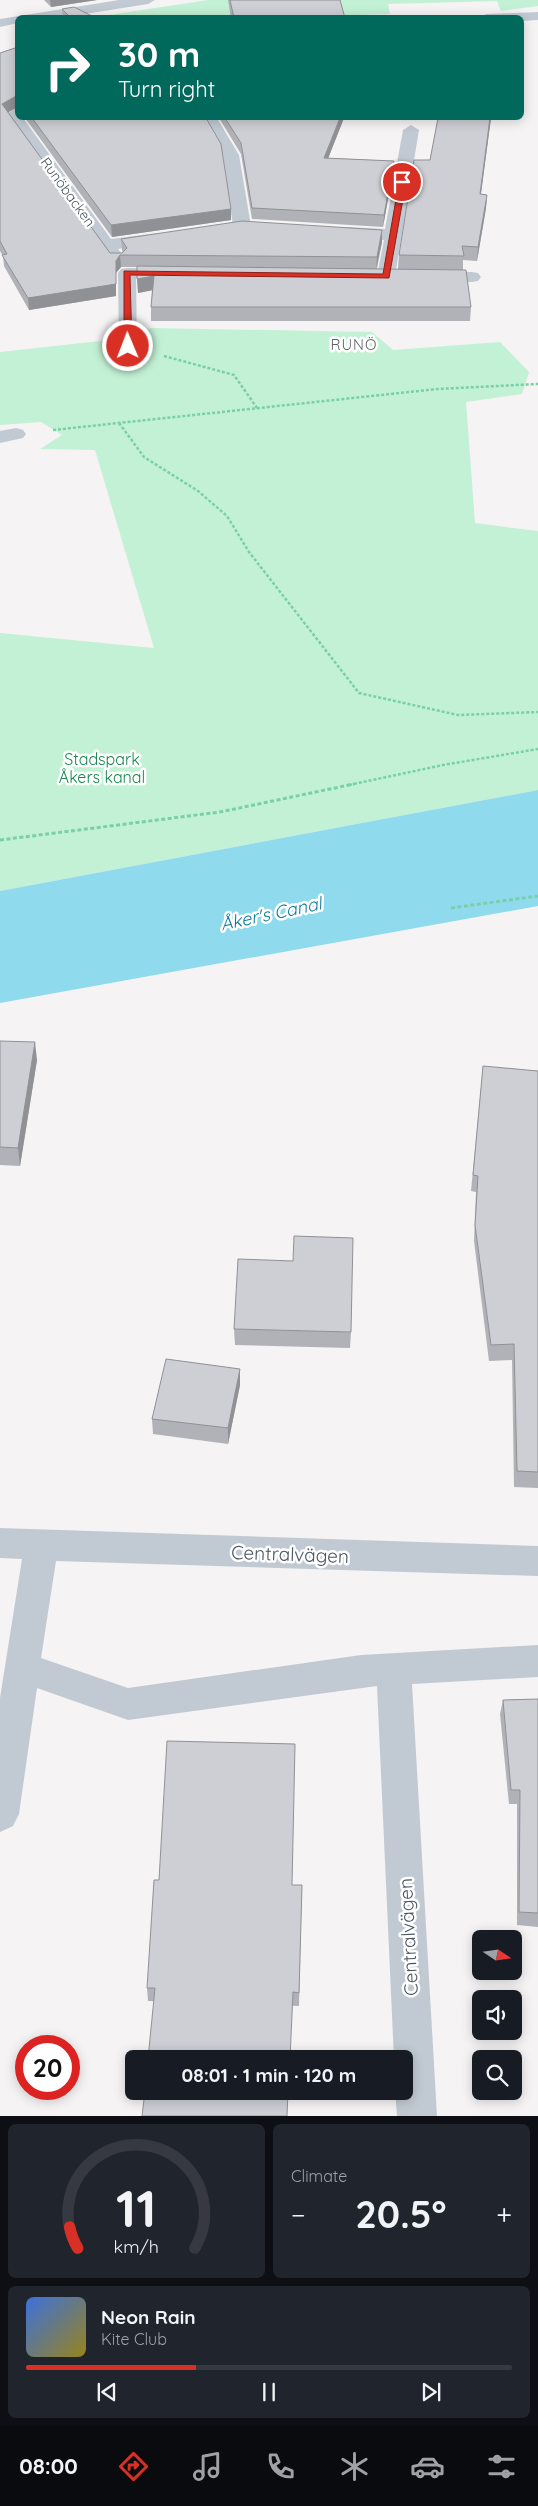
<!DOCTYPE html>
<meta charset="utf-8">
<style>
:root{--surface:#171b24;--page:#20242c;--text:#f1f3f6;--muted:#9ea1a6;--line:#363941;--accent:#d93025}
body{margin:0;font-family:Quicksand,sans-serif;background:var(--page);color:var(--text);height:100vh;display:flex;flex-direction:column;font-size:19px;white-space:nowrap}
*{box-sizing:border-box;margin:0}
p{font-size:16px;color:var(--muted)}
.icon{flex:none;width:28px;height:28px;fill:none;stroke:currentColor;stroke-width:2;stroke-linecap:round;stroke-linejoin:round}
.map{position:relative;height:2116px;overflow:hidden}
.side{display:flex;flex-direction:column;gap:8px;padding:8px;background:#0d0f14;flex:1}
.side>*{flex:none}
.top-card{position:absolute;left:15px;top:15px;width:509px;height:105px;border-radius:8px;box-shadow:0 2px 12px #0003;background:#00695c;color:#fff;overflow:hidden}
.needle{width:32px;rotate:103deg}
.buttons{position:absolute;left:472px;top:1930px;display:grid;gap:10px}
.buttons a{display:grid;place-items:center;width:50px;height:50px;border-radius:8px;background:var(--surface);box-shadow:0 2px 12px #0003;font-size:25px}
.speed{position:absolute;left:15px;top:2035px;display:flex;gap:10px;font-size:25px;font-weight:700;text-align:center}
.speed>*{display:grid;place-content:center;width:65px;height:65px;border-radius:50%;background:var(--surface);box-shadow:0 2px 12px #0003;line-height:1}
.speed .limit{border:8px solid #d22;background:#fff;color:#111}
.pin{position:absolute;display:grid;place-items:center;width:42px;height:42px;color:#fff;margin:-21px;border:2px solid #fff;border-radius:50%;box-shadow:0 1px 5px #0007}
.me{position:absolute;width:55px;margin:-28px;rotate:359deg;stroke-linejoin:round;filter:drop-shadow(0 0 4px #0008)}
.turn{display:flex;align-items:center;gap:18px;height:105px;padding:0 20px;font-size:22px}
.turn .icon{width:65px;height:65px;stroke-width:2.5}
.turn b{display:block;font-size:35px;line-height:42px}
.big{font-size:38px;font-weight:700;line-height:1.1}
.side .tile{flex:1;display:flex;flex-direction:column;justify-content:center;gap:8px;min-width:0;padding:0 18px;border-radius:8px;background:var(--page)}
.side .dial{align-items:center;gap:0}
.dial svg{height:130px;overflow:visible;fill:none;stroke:var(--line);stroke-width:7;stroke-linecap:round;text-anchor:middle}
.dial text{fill:var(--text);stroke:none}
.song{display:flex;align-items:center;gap:15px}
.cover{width:60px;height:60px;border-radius:8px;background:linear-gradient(135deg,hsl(220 70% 55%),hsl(50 70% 35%))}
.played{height:5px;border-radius:2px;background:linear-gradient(90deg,var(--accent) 35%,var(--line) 35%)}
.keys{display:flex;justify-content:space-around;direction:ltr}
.heat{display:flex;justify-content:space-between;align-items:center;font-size:28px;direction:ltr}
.side .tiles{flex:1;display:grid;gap:8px;grid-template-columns:1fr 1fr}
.tile:last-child{grid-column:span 2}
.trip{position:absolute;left:125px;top:2050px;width:288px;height:50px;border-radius:8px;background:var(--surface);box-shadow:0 2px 12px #0003;font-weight:700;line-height:50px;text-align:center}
.dock{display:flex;height:80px;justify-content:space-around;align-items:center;background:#090b0e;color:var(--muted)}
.dock .icon{width:35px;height:35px}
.dock .current{color:var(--accent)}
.dock b{font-size:22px;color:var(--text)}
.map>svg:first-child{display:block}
</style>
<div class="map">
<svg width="538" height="2116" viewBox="0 0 538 2116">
<rect width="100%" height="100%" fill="#f5f3f3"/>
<g fill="#c3f1d5">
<path d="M208 0H538V6L501 11 497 1 388 4 390 14 270 18H89Z"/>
<path d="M151 328 372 332 393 350 500 342 529 372 522 394 466 402 475 523 538 531V790L0 891V633L154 648 95 450 40 449 62 435 41 422 0 425V352L119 339Z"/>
</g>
<path fill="#90daee" d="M538 790V906L0 1003V891Z"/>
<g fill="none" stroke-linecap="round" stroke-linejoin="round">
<g stroke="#7ad0a6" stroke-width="2.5" stroke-dasharray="3 2" stroke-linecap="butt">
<path d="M164 356 234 375 257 408"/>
<path d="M119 423 144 457 198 491 227 516 249 552 359 693 458 715 538 712"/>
<path d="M53 430 437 389 538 384"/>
<path d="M349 785 443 765 538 749"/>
</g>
<g stroke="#7ad0a6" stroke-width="3" stroke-dasharray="4 2.5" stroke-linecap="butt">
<path d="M0 840 220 812 354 784"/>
<path d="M451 908 538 896"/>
</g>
<g fill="#c1cad2" fill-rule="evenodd">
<path d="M119 0H155L148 4 59 18H18V23L0 27V19Z"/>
<path d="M538 12V20L521 21V18H479L486 14Z"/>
<path d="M18 107V118H23L111 239 158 233 164 234 167 238 164 242 118 249 126 259 123 263H111L5 115Z"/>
<path d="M203 118H217L239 155 251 226 248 230H236L233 226 223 155Z"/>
<path d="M411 125 419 130 395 276 392 280H380L377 276 384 240 345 237 339 236 336 232 339 228 345 227 385 229 403 130Z"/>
<path d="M127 268H175L181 269 184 273 181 277 175 278H136L137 346 135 350H121L119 346 118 273 121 269Z"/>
<path d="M428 272H472L478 273 481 277 478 281 472 282 422 281 419 277 422 273Z"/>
<path d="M16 428 23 430 26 434 23 438 0 443V431Z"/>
<path d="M0 1528 538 1546V1576L56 1561 41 1658 128 1688 361 1655 538 1645V1677L412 1684 437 2116H397L395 2091H404V2059H394L377 1686 128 1720 37 1688 19 1814 13 1826 0 1832V1698L22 1559 0 1558Z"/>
</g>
</g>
<g fill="#b0b2b7">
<path d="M44 0H97L51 7Z"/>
<path d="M228 0H340L345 18H231Z"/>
<path d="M62 9 96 18H63Z"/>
<path d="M18 47V107L8 112 110 253H123L122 250 121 239 382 230V242L377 269H398L399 255 430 160 438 118H491L481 194 487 195 486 208 477 261 463 260V270L471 307 470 321H151V307L152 290 138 293 137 267H121L116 273V296L29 310 4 266 3 256 0 251V53Z"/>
<path d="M25 118H206L231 220 112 237Z"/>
<path d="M219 118H344L328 158 394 161 393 172 383 227 252 219 241 154Z"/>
<path d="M0 1041 37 1060 20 1166 0 1165Z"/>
<path d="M483 1066 538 1071V1488L514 1487 512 1360 489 1361 474 1241 476 1192 471 1191Z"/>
<path d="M234 1329 351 1332 350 1348 235 1345Z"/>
<path d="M240 1385 228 1444 153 1434 152 1419Z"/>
<path d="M538 1699V1927L517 1925V1804H509L500 1714 503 1700Z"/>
<path d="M292 1885H302L299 2006 148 2001 147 1988Z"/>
</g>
<g fill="#909195">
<path d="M50 0H97L51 7Z"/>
<path d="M18 95V107L3 115 2 104Z"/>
<path d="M340 118H344L324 169V158Z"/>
<path d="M490 118H491L479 208 480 194Z"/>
<path d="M394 161 393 172 383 227 384 215Z"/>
<path d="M487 195 486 208 477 261 478 247Z"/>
<path d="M231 209V220L112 237 111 225Z"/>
<path d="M382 230V242L376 269 377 257Z"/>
<path d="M120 255 121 267 116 273V296L29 310 28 298Z"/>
<path d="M154 276V290L138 293 137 279Z"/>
<path d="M35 1042 37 1060 20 1166 18 1148Z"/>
<path d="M240 1369V1385L228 1444V1428Z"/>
</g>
<g fill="#cdcfd5" stroke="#909195">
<path d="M230 0H340L345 18H234Z"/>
<path d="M74 7 96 18H71L62 9Z"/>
<path d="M18 47V95L2 104 110 253H122L127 248 121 239 242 221 382 230 377 257 120 255 116 261V284L28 298 2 255 7 254 0 241V53Z"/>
<path d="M32 118H206L221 144 231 209 111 225Z"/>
<path d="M225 118H340L324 158 394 161 384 215 252 208 241 143Z"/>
<path d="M438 118H490L480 194 487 195 478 247 462 246 464 256 399 255 414 160H430Z"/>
<path d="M137 266 466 270 471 307H151L154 276 137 279Z"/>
<path d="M0 1041 35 1042 18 1148 0 1147Z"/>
<path d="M483 1066 538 1071V1472L517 1471 514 1344 491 1345 475 1225 478 1176 473 1175Z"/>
<path d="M294 1236 353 1238 351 1332 234 1329 238 1259 293 1261Z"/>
<path d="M166 1359 240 1369 228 1428 152 1419Z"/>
<path d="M538 1699V1913L519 1912 520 1790H511L503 1700Z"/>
<path d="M167 1741 295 1744 292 1885H302L299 1993 293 1992 290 2059H148L155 1988H147L154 1880H159Z"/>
<path d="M145 2091H288L287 2116H142Z"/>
</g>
<path fill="#d93025" stroke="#8d1f18" d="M402 180 406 182 389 278 130 275 132 346 128 348 124 346V271L383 274 399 182Z"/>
<g text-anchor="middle" stroke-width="5" stroke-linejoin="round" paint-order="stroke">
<g font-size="14" fill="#4a5661" stroke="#fff">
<text transform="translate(68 192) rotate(54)" y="5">Runöbacken</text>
</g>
<g font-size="15" letter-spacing="1" fill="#5f6368" stroke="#fff">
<text x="354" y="350">RUNÖ</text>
</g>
<g font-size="16" fill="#17864f" stroke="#fff">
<text x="102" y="765">Stadspark<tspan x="102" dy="18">Åkers kanal</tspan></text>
</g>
<g font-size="18" font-style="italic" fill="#0c7c9b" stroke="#fff">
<text transform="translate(271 914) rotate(-12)" y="6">Åker's Canal</text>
</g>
<g font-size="19" fill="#4a5661" stroke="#fff">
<text transform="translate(290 1554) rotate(2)" y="7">Centralvägen</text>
<text transform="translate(408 1937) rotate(-93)" y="7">Centralvägen</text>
</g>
</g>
</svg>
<div class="buttons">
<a><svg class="needle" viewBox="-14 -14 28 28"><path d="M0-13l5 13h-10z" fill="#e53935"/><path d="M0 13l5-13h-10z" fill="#9ea1a6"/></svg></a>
<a><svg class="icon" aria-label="sound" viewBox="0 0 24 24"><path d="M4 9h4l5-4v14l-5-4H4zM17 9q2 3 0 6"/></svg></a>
<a><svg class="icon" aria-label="search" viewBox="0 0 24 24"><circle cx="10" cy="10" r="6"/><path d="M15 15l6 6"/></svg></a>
</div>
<div class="speed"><div class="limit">20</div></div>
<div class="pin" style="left:402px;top:182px;background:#d93025"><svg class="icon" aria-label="arrive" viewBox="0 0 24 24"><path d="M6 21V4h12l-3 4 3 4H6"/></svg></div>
<svg class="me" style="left:128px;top:346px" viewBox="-20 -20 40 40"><circle r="17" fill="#d93025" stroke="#fff" stroke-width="3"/><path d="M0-11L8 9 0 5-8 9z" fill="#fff"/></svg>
<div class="trip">08:01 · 1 min · 120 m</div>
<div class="top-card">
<div class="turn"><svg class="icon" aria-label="right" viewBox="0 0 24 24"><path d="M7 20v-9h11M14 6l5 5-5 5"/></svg><div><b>30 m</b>Turn right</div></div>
</div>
</div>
<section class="side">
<div class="tiles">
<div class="tile dial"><svg viewBox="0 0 100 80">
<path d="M14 69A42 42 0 1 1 86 69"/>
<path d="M14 69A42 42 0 0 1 9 56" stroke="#d93025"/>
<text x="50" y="56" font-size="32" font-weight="700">11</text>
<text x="50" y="72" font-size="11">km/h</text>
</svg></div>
<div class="tile"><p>Climate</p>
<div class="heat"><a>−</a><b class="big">20.5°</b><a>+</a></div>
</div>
<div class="tile">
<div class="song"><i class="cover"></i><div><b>Neon Rain</b><p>Kite Club</p></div></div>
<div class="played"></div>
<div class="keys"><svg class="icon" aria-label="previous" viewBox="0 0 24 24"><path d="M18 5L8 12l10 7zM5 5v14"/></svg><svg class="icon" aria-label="pause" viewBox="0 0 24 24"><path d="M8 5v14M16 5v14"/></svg><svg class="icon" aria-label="next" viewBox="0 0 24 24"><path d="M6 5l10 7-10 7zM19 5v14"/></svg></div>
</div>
</div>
</section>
<nav class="dock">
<b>08:00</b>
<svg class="icon current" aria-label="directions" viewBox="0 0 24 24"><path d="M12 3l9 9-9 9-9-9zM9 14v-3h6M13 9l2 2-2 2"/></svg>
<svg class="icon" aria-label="music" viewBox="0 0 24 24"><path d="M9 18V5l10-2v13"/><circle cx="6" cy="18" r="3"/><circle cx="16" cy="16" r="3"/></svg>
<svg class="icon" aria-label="phone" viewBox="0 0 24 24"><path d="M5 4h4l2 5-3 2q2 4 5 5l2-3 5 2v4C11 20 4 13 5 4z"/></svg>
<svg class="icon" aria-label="climate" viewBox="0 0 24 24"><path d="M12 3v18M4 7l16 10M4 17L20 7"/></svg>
<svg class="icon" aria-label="car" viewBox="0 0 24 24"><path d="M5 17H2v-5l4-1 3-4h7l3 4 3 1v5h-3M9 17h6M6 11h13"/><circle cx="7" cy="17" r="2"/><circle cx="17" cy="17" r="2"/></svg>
<svg class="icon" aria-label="filters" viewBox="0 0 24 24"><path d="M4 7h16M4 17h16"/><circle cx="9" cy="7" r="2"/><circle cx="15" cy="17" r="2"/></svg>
</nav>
